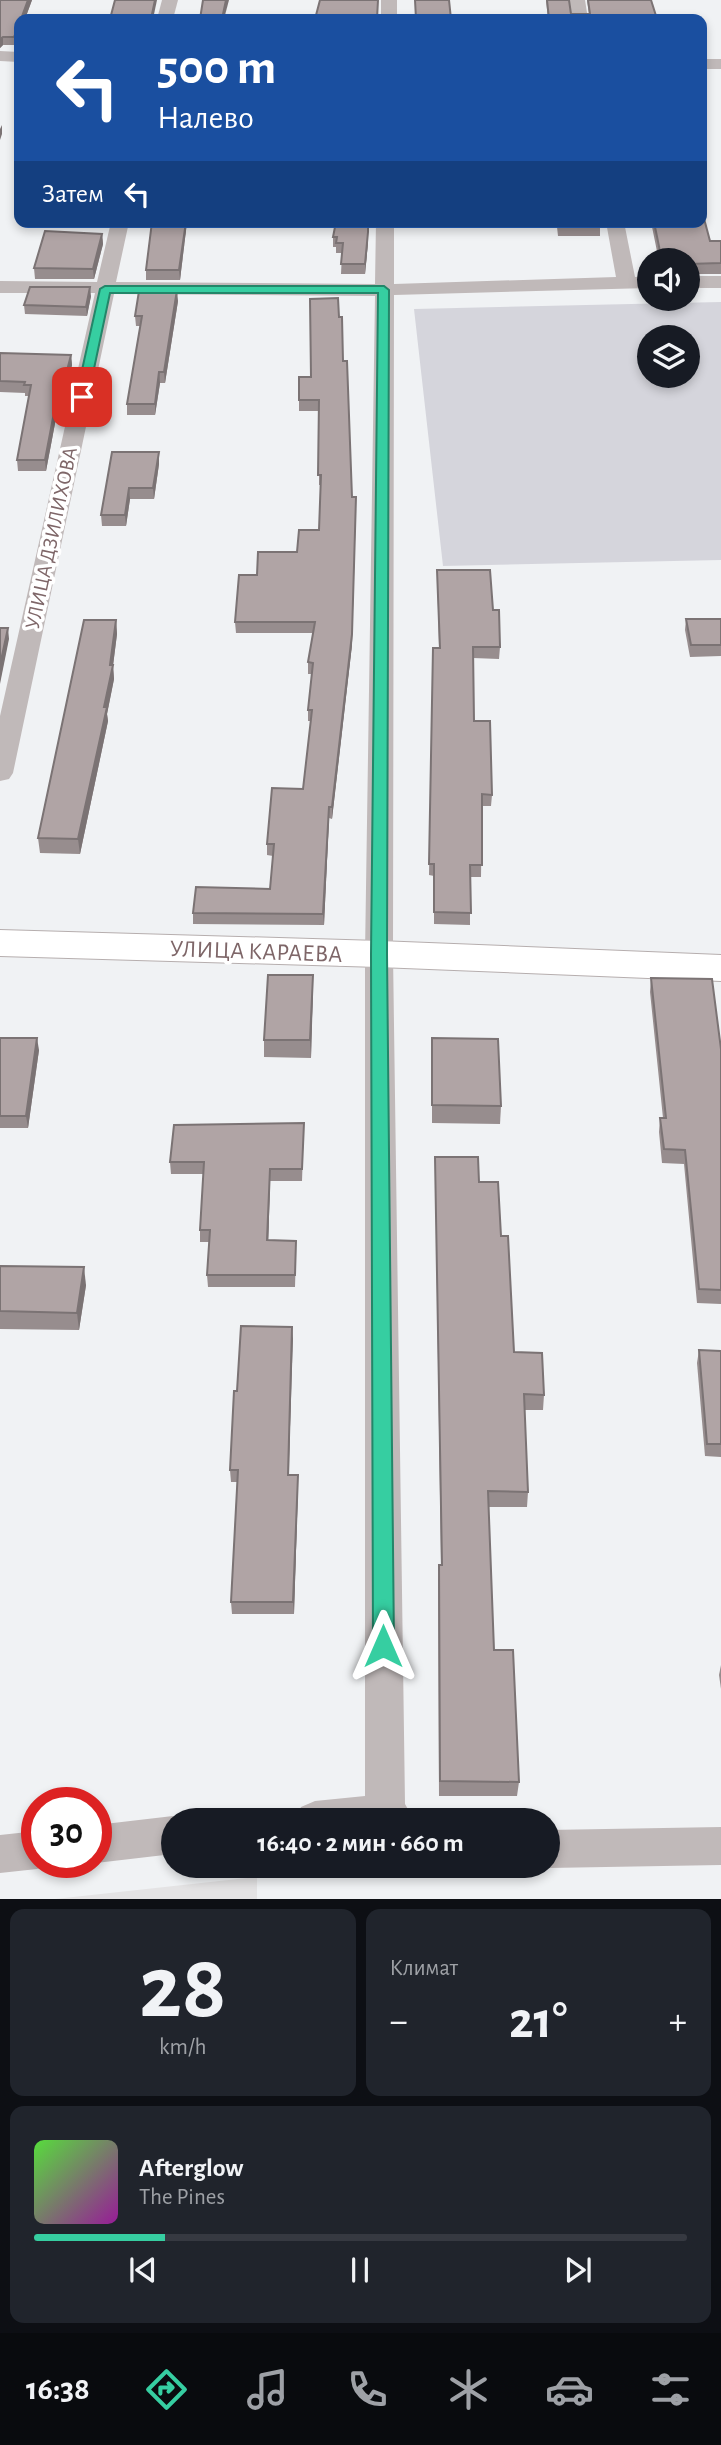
<!DOCTYPE html>
<html lang="ru">
<meta charset="utf-8">
<style>
:root{--surface:#171b24;--page:#20242c;--text:#f1f3f6;--muted:#9ea1a6;--line:#363941;--accent:#36cea1}
body{margin:0;font-family:"Alegreya Sans",sans-serif;background:var(--page);color:var(--text);height:100vh;display:flex;flex-direction:column;font-size:26px;white-space:nowrap}
*{box-sizing:border-box;margin:0}
p{font-size:23px;color:var(--muted)}
.icon{flex:none;width:38px;height:38px;fill:none;stroke:currentColor;stroke-width:2;stroke-linecap:round;stroke-linejoin:round}
.map{position:relative;height:1899px;overflow:hidden}
.details{display:flex;flex-direction:column;gap:10px;padding:10px;background:#0d0f14;flex:1}
.details>*{flex:none}
.banner{position:absolute;left:14px;top:14px;width:693px;height:214px;border-radius:14px;box-shadow:0 4px 10px #0003;background:#1a4fa0;color:#fff;overflow:hidden}
.buttons{position:absolute;left:637px;top:248px;display:grid;gap:14px}
.buttons a{display:grid;place-items:center;width:63px;height:63px;border-radius:50%;background:var(--surface);box-shadow:0 4px 10px #0003;font-size:35px}
.speed{position:absolute;left:21px;top:1787px;display:flex;gap:14px;font-size:35px;font-weight:700;text-align:center}
.speed>*{display:grid;place-content:center;width:91px;height:91px;border-radius:50%;background:var(--surface);box-shadow:0 4px 10px #0003;line-height:1}
.speed .limit{border:10px solid #d22;background:#fff;color:#111}
.pin{position:absolute;display:grid;place-items:center;width:60px;height:60px;color:#fff;margin:-30px;border-radius:14px;box-shadow:0 4px 10px #0006}
.me{position:absolute;width:77px;margin:-38px;rotate:0deg;stroke-linejoin:round;filter:drop-shadow(0 0 5px #0008)}
.turn{display:flex;align-items:center;gap:24px;height:147px;padding:0 28px;font-size:32px}
.turn .icon{width:91px;height:91px;stroke-width:2.5}
.turn b{display:block;font-size:49px;line-height:60px}
.then{display:flex;align-items:center;height:66px;padding:0 28px;background:#0003;gap:14px;font-size:26px}
.big{font-size:52px;font-weight:600;line-height:1.1}
.details .card{flex:1;display:flex;flex-direction:column;justify-content:center;gap:10px;min-width:0;padding:0 24px;border-radius:14px;background:var(--page)}
.details .dial{align-items:center;gap:0}
.dial b{font-size:91px;line-height:1}
.song{display:flex;align-items:center;gap:21px}
.cover{width:84px;height:84px;border-radius:10px;background:linear-gradient(135deg,hsl(110 70% 55%),hsl(300 70% 35%))}
.played{height:7px;border-radius:4px;background:linear-gradient(90deg,var(--accent) 20%,var(--line) 20%)}
.keys{display:flex;justify-content:space-around;direction:ltr}
.heat{display:flex;justify-content:space-between;align-items:center;font-size:38px;direction:ltr}
.details .tiles{flex:1;display:grid;gap:10px;grid-template-columns:1fr 1fr}
.card:last-child{grid-column:span 2}
.trip{position:absolute;left:161px;top:1808px;width:399px;height:70px;border-radius:35px;background:var(--surface);box-shadow:0 4px 10px #0003;font-weight:600;line-height:70px;text-align:center}
.dock{display:flex;height:112px;justify-content:space-around;align-items:center;background:#090b0e;color:var(--muted)}
.dock .icon{width:49px;height:49px}
.dock .active{color:var(--accent)}
.dock b{font-size:32px;color:var(--text)}
.map>svg:first-child{display:block}
</style>
<div class="map">
<svg width="721" height="1899" viewBox="0 0 721 1899">
<rect width="100%" height="100%" fill="#f0f2f4"/>
<path fill="#e4e3e4" d="M257 1877V1899H55Z"/>
<path fill="#d5d5dc" fill-rule="evenodd" d="M721 302V560L443 566 414 309ZM649 338H688V376H649Z"/>
<g fill="none" stroke-linecap="round" stroke-linejoin="round">
<defs>
<path id="secondary" d="M0 930 379 941 721 955V981L379 967 0 956Z"/>
</defs>
<use href="#secondary" stroke="#b6aeae" stroke-width="2"/>
<g fill="#c0b9b9" fill-rule="evenodd">
<path d="M162 0H178L173 19H157Z"/>
<rect x="381" y="0" width="16" height="19"/>
<path d="M569 0H585L588 19H572Z"/>
<path d="M0 51 19 52V62L0 61Z"/>
<rect x="702" y="59" width="19" height="10"/>
<path d="M111 222H129L116 282 375 284 376 222H394V284L616 277 606 222H624L635 277 649 276V288L394 295 393 954 405 1804 414 1820H295L301 1807 315 1801 365 1796V954L375 296 114 294 13 773 9 779 0 781V716L95 293H0V281L97 282Z"/>
<rect x="688" y="276" width="33" height="12"/>
<path d="M173 1816 183 1820H173V1854L96 1863 93 1862H96V1825Z"/>
<path d="M721 1827V1865L548 1868 541 1866H548V1830Z"/>
<path d="M37 1831V1862L51 1864 37 1869 0 1873V1835Z"/>
</g>
<use href="#secondary" fill="#fff" fill-rule="evenodd"/>
</g>
<g fill="#978d8e">
<path d="M0 0H32L25 19H19V34L15 45H3L0 48Z"/>
<path d="M546 0H569L571 14H589L587 0H651L657 19H548Z"/>
<path d="M152 222H187L180 280H146V270Z"/>
<path d="M551 222H600V236H558L557 227H551Z"/>
<path d="M651 222H702L710 241H721V274H688V261H659Z"/>
<path d="M102 234 103 244 94 279H35L34 268Z"/>
<path d="M333 237 368 242 365 274H341L342 253H336V247H333Z"/>
<path d="M91 296 87 316 25 314 24 305Z"/>
<path d="M178 301 165 383H160L155 415H127V404L140 326H136L135 316Z"/>
<path d="M339 317 343 361 352 497 356 508 352 645 332 819 329 818 324 925 193 924V913L270 889 273 856 267 855V844L303 789 311 721H308V710L312 674H308V662L313 633H236L235 622 257 575 297 552 319 530 321 485H319V411H299V377H311Z"/>
<path d="M0 353 71 355 72 365 64 397H60L46 471H18L17 460 29 396H25V393L0 392Z"/>
<path d="M112 452 159 464 154 499H130L126 526H102L101 515Z"/>
<path d="M437 570 493 610 500 647 499 659 473 658 474 721 492 795 491 806H482L481 877H470V925L434 924V876L429 875 433 648H439Z"/>
<path d="M686 619H721V656L690 657 685 630Z"/>
<path d="M116 620 117 634 113 665 114 679 107 714 108 721 80 854 40 853 38 838Z"/>
<path d="M313 975 311 1058 264 1057V1040Z"/>
<path d="M651 978 721 1049V1304L697 1303 684 1164 662 1163 659 1132 660 1118H663L650 992Z"/>
<path d="M0 1038 39 1050 28 1128H0Z"/>
<path d="M432 1038 501 1106 500 1124 432 1123Z"/>
<path d="M304 1123 302 1181H270L268 1240 296 1253 295 1287H208L207 1275 209 1242H200V1230L204 1174H171L170 1162Z"/>
<path d="M435 1157 479 1182 501 1236 514 1352 544 1395 543 1410H524L528 1492 527 1507H488L494 1650 519 1782 517 1796H439L438 1580 439 1565H441Z"/>
<path d="M0 1266 86 1285 79 1330 0 1329Z"/>
<path d="M292 1327 289 1475H298V1487L294 1614H232L231 1602 237 1482H231L230 1470 237 1391Z"/>
<path d="M699 1350 721 1351V1457L705 1456 697 1363Z"/>
<path d="M721 1665V1689L719 1675Z"/>
</g>
<g fill="#7b7374">
<path d="M28 0H32L25 19H21Z"/>
<path d="M155 0H157L153 19H151Z"/>
<path d="M226 0H229L224 19H222Z"/>
<path d="M19 24V34L15 45 14 37Z"/>
<path d="M3 37V45L0 48V39Z"/>
<path d="M2 125V134L0 140V129Z"/>
<path d="M186 222H187L180 280 179 270Z"/>
<path d="M368 232V242L365 274V264Z"/>
<path d="M102 234 103 244 94 279 93 269Z"/>
<path d="M90 287 91 296 87 316 86 307Z"/>
<path d="M177 290 178 301 165 383 164 372Z"/>
<path d="M71 355 72 365 64 397 63 386Z"/>
<path d="M159 372 160 383 155 415V404Z"/>
<path d="M59 386 60 397 46 471 45 460Z"/>
<path d="M159 452V464L154 499 153 488Z"/>
<path d="M129 488 130 499 126 526 125 515Z"/>
<path d="M356 497 352 645 332 819V807Z"/>
<path d="M116 620 117 634 113 666 114 679 107 714 108 721 80 854 78 839 104 707Z"/>
<path d="M8 628 9 639 0 684V665Z"/>
<path d="M329 807V818L324 925 323 914Z"/>
<path d="M313 975V993L311 1058 310 1040Z"/>
<path d="M37 1038 39 1050 28 1128 26 1116Z"/>
<path d="M270 1169V1181L268 1253 267 1240Z"/>
<path d="M84 1267 86 1285 79 1330 77 1313Z"/>
<path d="M292 1327 293 1339 288 1487V1475Z"/>
<path d="M298 1475V1487L294 1614 293 1602Z"/>
</g>
<g fill="#b0a4a5" stroke="#7b7374" stroke-width="2">
<path d="M0 0H28L21 19H19V24L14 37H3L0 39Z"/>
<path d="M115 0H155L151 19H110Z"/>
<path d="M203 0H226L222 19H200Z"/>
<path d="M320 0H378L377 19H315Z"/>
<path d="M415 0H449L451 19H416Z"/>
<path d="M547 0H569L571 14H590L588 0H651L657 19H549Z"/>
<path d="M702 211 710 241H721V263L688 264V261H662L654 222H702Z"/>
<path d="M152 222H186L179 270H146Z"/>
<path d="M336 222H368V232L365 264H341L343 243H336L337 237H333Z"/>
<path d="M558 222H600V226H559Z"/>
<path d="M45 231 102 234 93 269 34 268Z"/>
<path d="M143 286 177 287V290L164 372H159L155 404H127L142 316H135L139 291H142Z"/>
<path d="M30 287H90L86 307 24 305Z"/>
<path d="M338 298 339 317H342L343 361H347L352 497H356L352 634 332 807H329L323 914 193 913 196 887 270 889 274 844H267L272 788 303 789 312 710H308L313 663 308 662 315 622H235L239 575H257L258 552H297L299 530H319L321 475H318L319 400H299V377H311L310 299Z"/>
<path d="M0 353 71 355 63 386H59L45 460H17L31 385H24L25 382 0 381Z"/>
<path d="M112 452H159L153 488H129L125 515H101Z"/>
<path d="M437 570H490L493 610H499L500 647H473L474 721H490L492 795 482 794V865H470L471 913 434 912V864H429L433 648H440Z"/>
<path d="M686 619H721V645H691Z"/>
<path d="M84 620H116L110 665H113L104 707H107L78 839 38 838Z"/>
<path d="M0 628H8L0 665Z"/>
<path d="M268 975H313L310 1040H264Z"/>
<path d="M651 978 712 979 721 1049V1290L699 1289 685 1150 664 1149 660 1118H666Z"/>
<path d="M0 1038H37L26 1116H0Z"/>
<path d="M432 1038 498 1039 501 1106 432 1105Z"/>
<path d="M304 1123 302 1169H270L267 1240 296 1241 295 1275H207L210 1230H200L204 1162H170L174 1125Z"/>
<path d="M435 1157H478L479 1182H498L501 1236H508L514 1352 542 1353 544 1395 524 1394 528 1492 488 1491 494 1650H513L519 1782 440 1781 439 1565H442Z"/>
<path d="M0 1266 84 1267 77 1313 0 1311Z"/>
<path d="M241 1326 292 1327 288 1475H298L293 1602H231L238 1470H230L234 1391H237Z"/>
<path d="M699 1350 721 1351V1444H707Z"/>
</g>
<path fill="#36cea1" stroke="#238669" stroke-width="2" d="M105 286H384L389 290 387 954 394 1646 391 1653 383 1656 376 1653 373 1646 371 954 378 293H110L88 397 82 400 76 397 100 289Z"/>
<g text-anchor="middle" stroke-width="7" stroke-linejoin="round" paint-order="stroke">
<g font-size="21" fill="#7e6668" stroke="#fff">
<text transform="translate(51 538) rotate(-78)" y="7">УЛИЦА ДЗИЛИХОВА</text>
</g>
<g font-size="24" fill="#7e6668" stroke="#fff">
<text transform="translate(256 951) rotate(2)" y="8">УЛИЦА КАРАЕВА</text>
</g>
</g>
</svg>
<div class="buttons">
<a><svg class="icon" aria-label="sound" viewBox="0 0 24 24"><path d="M4 9h4l5-4v14l-5-4H4zM17 9q2 3 0 6"/></svg></a>
<a><svg class="icon" aria-label="layers" viewBox="0 0 24 24"><path d="M12 4l9 5-9 5-9-5zM3 14l9 5 9-5"/></svg></a>
</div>
<div class="speed"><div class="limit">30</div></div>
<div class="pin" style="left:82px;top:397px;background:#d93025"><svg class="icon" aria-label="arrive" viewBox="0 0 24 24"><path d="M6 21V4h12l-3 4 3 4H6"/></svg></div>
<svg class="me" style="left:383px;top:1646px" viewBox="-20 -20 40 40"><path d="M0-17L14 15 0 8-14 15z" fill="#36cea1" stroke="#fff" stroke-width="4"/></svg>
<div class="trip">16:40 · 2 мин · 660 m</div>
<div class="banner">
<div class="turn"><svg class="icon" aria-label="left" viewBox="0 0 24 24"><path d="M17 20v-9H6M10 6l-5 5 5 5"/></svg><div><b>500 m</b>Налево</div></div>
<div class="then">Затем<svg class="icon" aria-label="left" viewBox="0 0 24 24"><path d="M17 20v-9H6M10 6l-5 5 5 5"/></svg></div>
</div>
</div>
<section class="details">
<div class="tiles">
<div class="card dial"><b>28</b><p>km/h</p></div>
<div class="card"><p>Климат</p>
<div class="heat"><a>−</a><b class="big">21°</b><a>+</a></div>
</div>
<div class="card">
<div class="song"><i class="cover"></i><div><b>Afterglow</b><p>The Pines</p></div></div>
<div class="played"></div>
<div class="keys"><svg class="icon" aria-label="previous" viewBox="0 0 24 24"><path d="M18 5L8 12l10 7zM5 5v14"/></svg><svg class="icon" aria-label="pause" viewBox="0 0 24 24"><path d="M8 5v14M16 5v14"/></svg><svg class="icon" aria-label="next" viewBox="0 0 24 24"><path d="M6 5l10 7-10 7zM19 5v14"/></svg></div>
</div>
</div>
</section>
<nav class="dock">
<b>16:38</b>
<svg class="icon active" aria-label="directions" viewBox="0 0 24 24"><path d="M12 3l9 9-9 9-9-9zM9 14v-3h6M13 9l2 2-2 2"/></svg>
<svg class="icon" aria-label="music" viewBox="0 0 24 24"><path d="M9 18V5l10-2v13"/><circle cx="6" cy="18" r="3"/><circle cx="16" cy="16" r="3"/></svg>
<svg class="icon" aria-label="phone" viewBox="0 0 24 24"><path d="M5 4h4l2 5-3 2q2 4 5 5l2-3 5 2v4C11 20 4 13 5 4z"/></svg>
<svg class="icon" aria-label="climate" viewBox="0 0 24 24"><path d="M12 3v18M4 7l16 10M4 17L20 7"/></svg>
<svg class="icon" aria-label="car" viewBox="0 0 24 24"><path d="M5 17H2v-5l4-1 3-4h7l3 4 3 1v5h-3M9 17h6M6 11h13"/><circle cx="7" cy="17" r="2"/><circle cx="17" cy="17" r="2"/></svg>
<svg class="icon" aria-label="filters" viewBox="0 0 24 24"><path d="M4 7h16M4 17h16"/><circle cx="9" cy="7" r="2"/><circle cx="15" cy="17" r="2"/></svg>
</nav>
